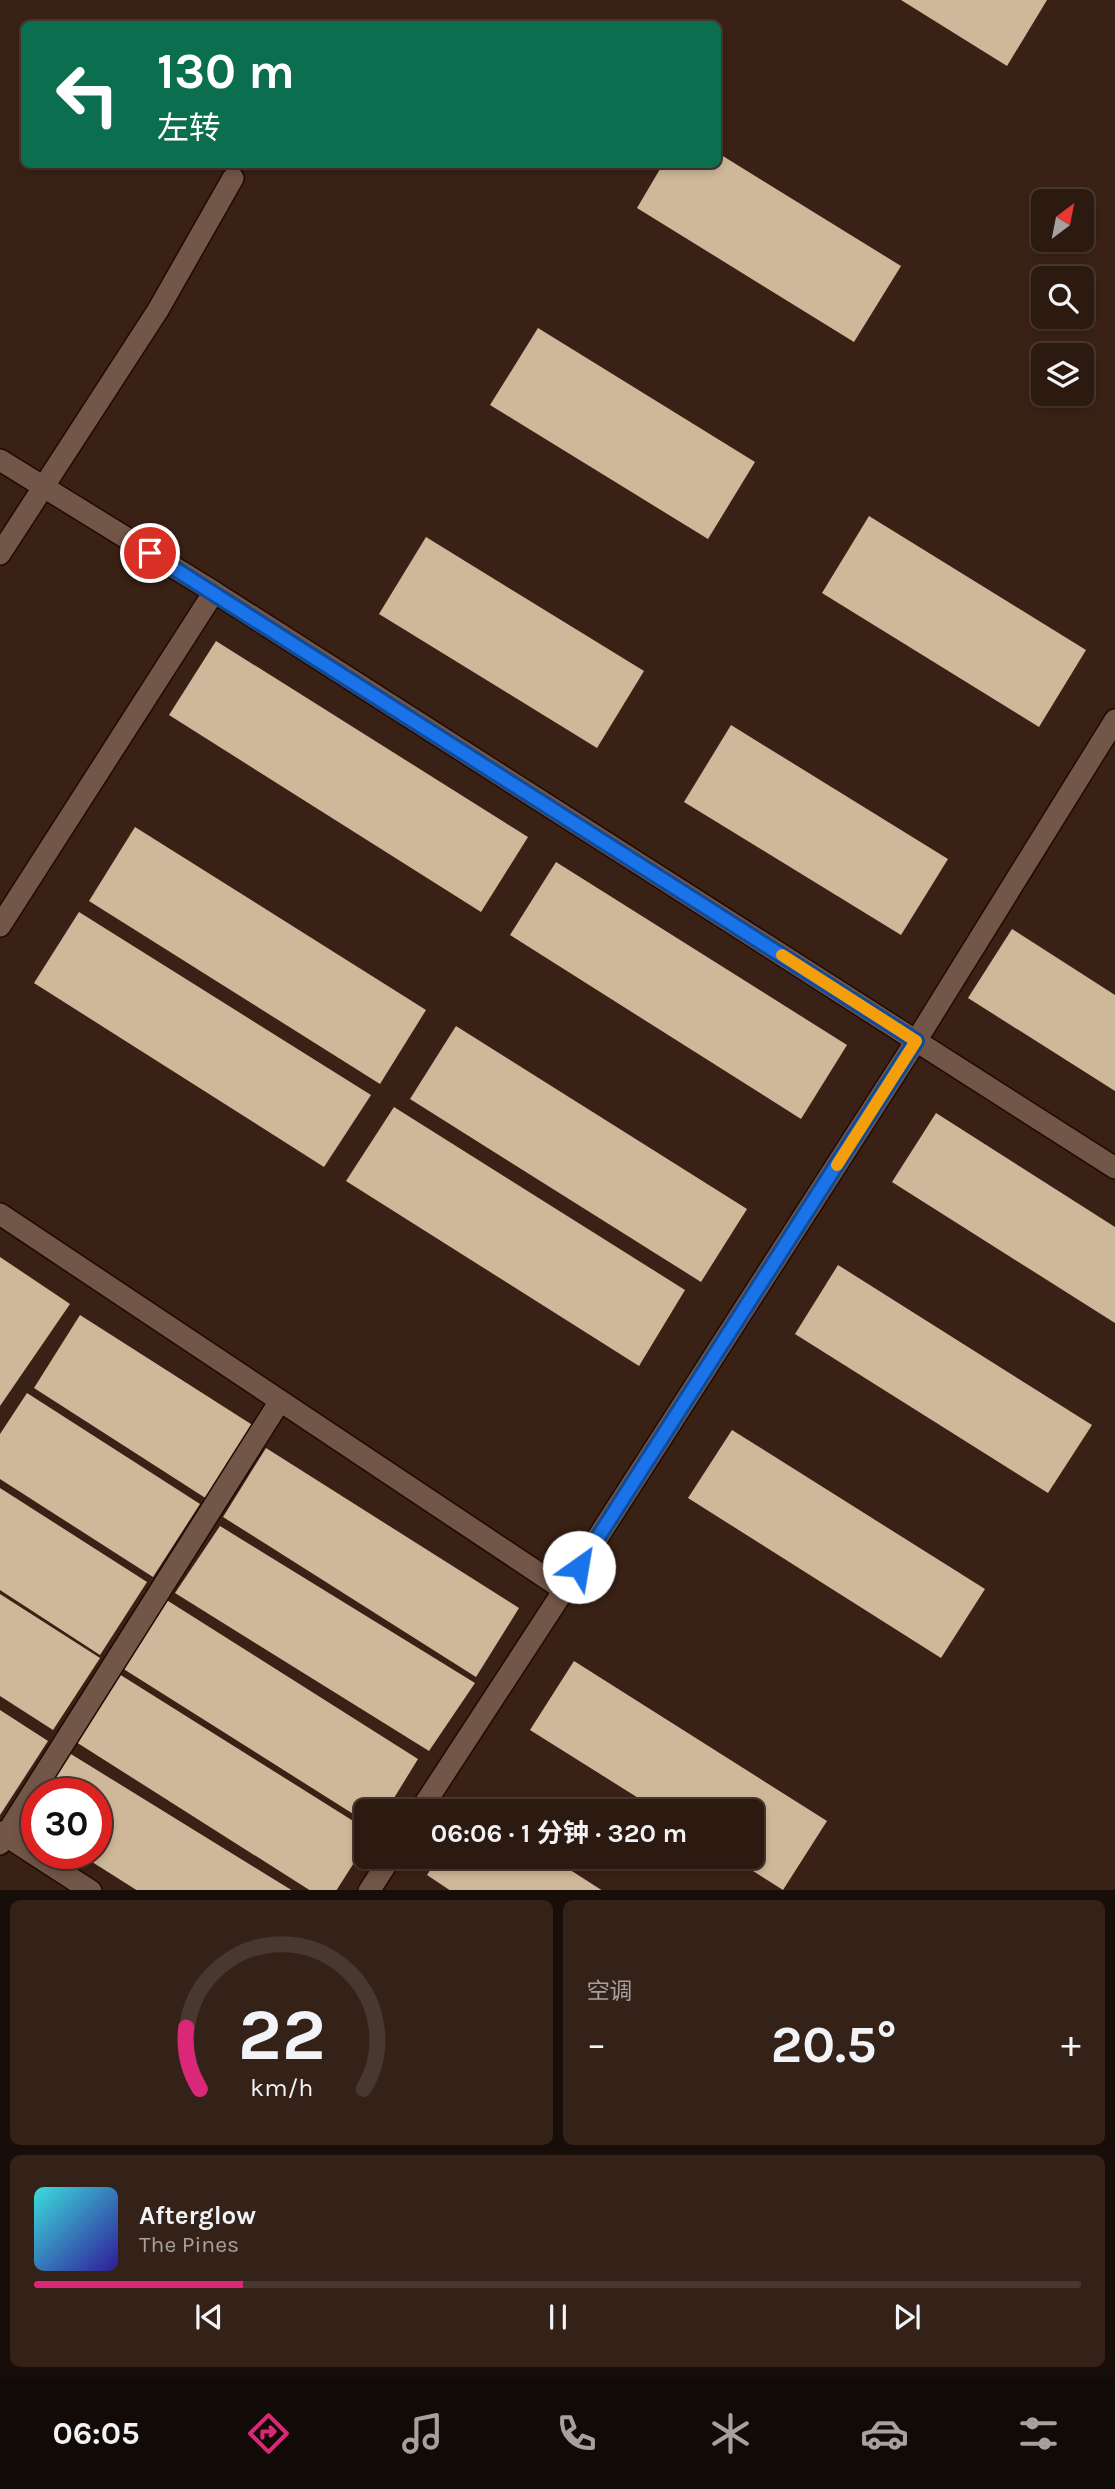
<!DOCTYPE html>
<html lang="zh">
<meta charset="utf-8">
<style>
:root{--surface:#2c1910;--page:#342219;--text:#f1f3f6;--muted:#a6a09f;--line:#483830;--accent:#db2777}
body{margin:0;font-family:Karla,"Noto Sans SC",sans-serif;background:var(--page);color:var(--text);height:100vh;display:flex;flex-direction:column;font-size:26px;white-space:nowrap}
*{box-sizing:border-box;margin:0}
p{font-size:23px;color:var(--muted)}
.icon{flex:none;width:38px;height:38px;fill:none;stroke:currentColor;stroke-width:2;stroke-linecap:round;stroke-linejoin:round}
.map{position:relative;height:1890px;overflow:hidden}
.panel{display:flex;flex-direction:column;gap:10px;padding:10px;background:#180e09;flex:1}
.panel>*{flex:none}
.guide{position:absolute;left:21px;top:21px;width:700px;height:147px;border-radius:10px;box-shadow:0 4px 10px #0003,0 0 0 2px var(--line);background:#0b6e4f;color:#fff;overflow:hidden}
.needle{width:46px;rotate:32deg}
.tools{position:absolute;left:1031px;top:189px;display:grid;gap:14px}
.tools a{display:grid;place-items:center;width:63px;height:63px;border-radius:10px;background:var(--surface);box-shadow:0 4px 10px #0003,0 0 0 2px var(--line);font-size:35px}
.speed{position:absolute;left:21px;top:1778px;display:flex;gap:14px;font-size:35px;font-weight:700;text-align:center}
.speed>*{display:grid;place-content:center;width:91px;height:91px;border-radius:50%;background:var(--surface);box-shadow:0 4px 10px #0003,0 0 0 2px var(--line);line-height:1}
.speed .limit{border:10px solid #d22;background:#fff;color:#111}
.pin{position:absolute;display:grid;place-items:center;width:60px;height:60px;color:#fff;margin:-30px;border:4px solid #fff;border-radius:50%;box-shadow:0 2px 7px #0007}
.me{position:absolute;width:77px;margin:-38px;rotate:32deg;stroke-linejoin:round;filter:drop-shadow(0 0 5px #0008)}
.turn{display:flex;align-items:center;gap:24px;height:147px;padding:0 21px;font-size:32px}
.turn .icon{width:91px;height:91px;stroke-width:2.5}
.turn b{display:block;font-size:49px;line-height:60px}
.big{font-size:52px;font-weight:700;line-height:1.1}
.panel .widget{flex:1;display:flex;flex-direction:column;justify-content:center;gap:10px;min-width:0;padding:0 24px;border-radius:10px;background:var(--page)}
.panel .dial{align-items:center;gap:0}
.dial svg{height:182px;overflow:visible;fill:none;stroke:var(--line);stroke-width:7;stroke-linecap:round;text-anchor:middle}
.dial text{fill:var(--text);stroke:none}
.song{display:flex;align-items:center;gap:21px}
.cover{width:84px;height:84px;border-radius:10px;background:linear-gradient(135deg,hsl(180 70% 55%),hsl(250 70% 35%))}
.played{height:7px;border-radius:4px;background:linear-gradient(90deg,var(--accent) 20%,var(--line) 20%)}
.keys{display:flex;justify-content:space-around;direction:ltr}
.heat{display:flex;justify-content:space-between;align-items:center;font-size:38px;direction:ltr}
.panel .tiles{flex:1;display:grid;gap:10px;grid-template-columns:1fr 1fr}
.widget:last-child{grid-column:span 2}
.trip{position:absolute;left:354px;top:1799px;width:410px;height:70px;border-radius:10px;background:var(--surface);box-shadow:0 4px 10px #0003,0 0 0 2px var(--line);font-weight:700;line-height:70px;text-align:center}
.dock{display:flex;height:112px;justify-content:space-around;align-items:center;background:#120a06;color:var(--muted)}
.dock .icon{width:49px;height:49px}
.dock .active{color:var(--accent)}
.dock b{font-size:32px;color:var(--text)}
.map>svg:first-child{display:block}
</style>
<div class="map">
<svg width="1115" height="1891" viewBox="0 0 1115 1891">
<rect width="100%" height="100%" fill="#3a2115"/>
<g fill="#cfb899">
<path d="M901 0H1047L1007 66Z"/>
<path d="M718 153 901 266 854 342 637 208 663 164H718Z"/>
<path d="M538 328 755 462 708 539 490 405Z"/>
<path d="M869 516 1086 650 1039 727 822 593Z"/>
<path d="M426 537 644 671 597 748 379 614Z"/>
<path d="M216 641 528 837 481 912 169 715Z"/>
<path d="M731 725 948 859 901 935 684 802Z"/>
<path d="M135 827 426 1010 380 1084 89 901Z"/>
<path d="M556 862 847 1045 801 1119 510 935Z"/>
<path d="M79 912 371 1095 324 1167 34 983Z"/>
<path d="M1012 929 1115 995V1091L968 998Z"/>
<path d="M456 1026 747 1209 701 1282 410 1099Z"/>
<path d="M394 1107 685 1290 639 1366 346 1181Z"/>
<path d="M936 1113 1115 1227V1323L892 1182Z"/>
<path d="M0 1257 70 1304 0 1406Z"/>
<path d="M838 1265 1092 1425 1048 1493 795 1334Z"/>
<path d="M80 1315 254 1426 207 1499 34 1388Z"/>
<path d="M27 1393 200 1504 153 1577 0 1479V1434Z"/>
<path d="M732 1430 985 1589 941 1658 688 1498Z"/>
<path d="M266 1448 519 1608 476 1677 223 1517Z"/>
<path d="M0 1488 147 1582 100 1655 0 1590Z"/>
<path d="M220 1526 475 1683 429 1751 175 1593Z"/>
<path d="M0 1594 100 1658 53 1730 0 1696Z"/>
<path d="M165 1599 418 1759 386 1811H366V1822L122 1668Z"/>
<path d="M574 1661 827 1821 783 1890 731 1857H751V1811H659L530 1730Z"/>
<path d="M119 1674 366 1829V1844L336 1891H311L76 1742Z"/>
<path d="M0 1710 48 1741 0 1815Z"/>
<path d="M66 1751 293 1891H138L78 1853H96V1794H38Z"/>
<path d="M438 1857H550L603 1891H451L427 1875Z"/>
</g>
<g fill="none" stroke-linecap="round" stroke-linejoin="round">
<defs>
<g id="street">
<path d="M0 460 214 592 0 926"/>
<path d="M0 554 158 310 233 178"/>
<path d="M214 592 1115 1168"/>
<path d="M0 1214 564 1590 420 1811"/>
<path d="M564 1590 916 1041 1115 720"/>
<path d="M0 1832 91 1891"/>
<path d="M0 1844 280 1401"/>
<path d="M369 1891 391 1857"/>
</g>
</defs>
<use href="#street" stroke="#200a01" stroke-width="24"/>
<use href="#street" stroke="#725648" stroke-width="21"/>
</g>
<g fill="none" stroke-linecap="round" stroke-linejoin="round">
<defs>
<path id="route" d="M150 553 916 1041 579 1567"/>
</defs>
<use href="#route" stroke="#114b97" stroke-width="18"/>
<use href="#route" stroke="#1a73e8" stroke-width="12"/>
<path stroke="#f59e0b" stroke-width="12" d="M782 955 916 1041 837 1165"/>
</g>
</svg>
<div class="tools">
<a><svg class="needle" viewBox="-14 -14 28 28"><path d="M0-13l5 13h-10z" fill="#e53935"/><path d="M0 13l5-13h-10z" fill="#a6a09f"/></svg></a>
<a><svg class="icon" aria-label="search" viewBox="0 0 24 24"><circle cx="10" cy="10" r="6"/><path d="M15 15l6 6"/></svg></a>
<a><svg class="icon" aria-label="layers" viewBox="0 0 24 24"><path d="M12 4l9 5-9 5-9-5zM3 14l9 5 9-5"/></svg></a>
</div>
<div class="speed"><div class="limit">30</div></div>
<div class="pin" style="left:150px;top:553px;background:#d93025"><svg class="icon" aria-label="arrive" viewBox="0 0 24 24"><path d="M6 21V4h12l-3 4 3 4H6"/></svg></div>
<svg class="me" style="left:579px;top:1567px" viewBox="-20 -20 40 40"><circle r="19" fill="#fff"/><path d="M0-13L10 11 0 6-10 11z" fill="#1a73e8"/></svg>
<div class="trip">06:06 · 1 分钟 · 320 m</div>
<div class="guide">
<div class="turn"><svg class="icon" aria-label="left" viewBox="0 0 24 24"><path d="M17 20v-9H6M10 6l-5 5 5 5"/></svg><div><b>130 m</b>左转</div></div>
</div>
</div>
<section class="panel">
<div class="tiles">
<div class="widget dial"><svg viewBox="0 0 100 80">
<path d="M14 69A42 42 0 1 1 86 69"/>
<path d="M14 69A42 42 0 0 1 8 42" stroke="#db2777"/>
<text x="50" y="56" font-size="32" font-weight="700">22</text>
<text x="50" y="72" font-size="11">km/h</text>
</svg></div>
<div class="widget"><p>空调</p>
<div class="heat"><a>−</a><b class="big">20.5°</b><a>+</a></div>
</div>
<div class="widget">
<div class="song"><i class="cover"></i><div><b>Afterglow</b><p>The Pines</p></div></div>
<div class="played"></div>
<div class="keys"><svg class="icon" aria-label="previous" viewBox="0 0 24 24"><path d="M18 5L8 12l10 7zM5 5v14"/></svg><svg class="icon" aria-label="pause" viewBox="0 0 24 24"><path d="M8 5v14M16 5v14"/></svg><svg class="icon" aria-label="next" viewBox="0 0 24 24"><path d="M6 5l10 7-10 7zM19 5v14"/></svg></div>
</div>
</div>
</section>
<nav class="dock">
<b>06:05</b>
<svg class="icon active" aria-label="directions" viewBox="0 0 24 24"><path d="M12 3l9 9-9 9-9-9zM9 14v-3h6M13 9l2 2-2 2"/></svg>
<svg class="icon" aria-label="music" viewBox="0 0 24 24"><path d="M9 18V5l10-2v13"/><circle cx="6" cy="18" r="3"/><circle cx="16" cy="16" r="3"/></svg>
<svg class="icon" aria-label="phone" viewBox="0 0 24 24"><path d="M5 4h4l2 5-3 2q2 4 5 5l2-3 5 2v4C11 20 4 13 5 4z"/></svg>
<svg class="icon" aria-label="climate" viewBox="0 0 24 24"><path d="M12 3v18M4 7l16 10M4 17L20 7"/></svg>
<svg class="icon" aria-label="car" viewBox="0 0 24 24"><path d="M5 17H2v-5l4-1 3-4h7l3 4 3 1v5h-3M9 17h6M6 11h13"/><circle cx="7" cy="17" r="2"/><circle cx="17" cy="17" r="2"/></svg>
<svg class="icon" aria-label="filters" viewBox="0 0 24 24"><path d="M4 7h16M4 17h16"/><circle cx="9" cy="7" r="2"/><circle cx="15" cy="17" r="2"/></svg>
</nav>
